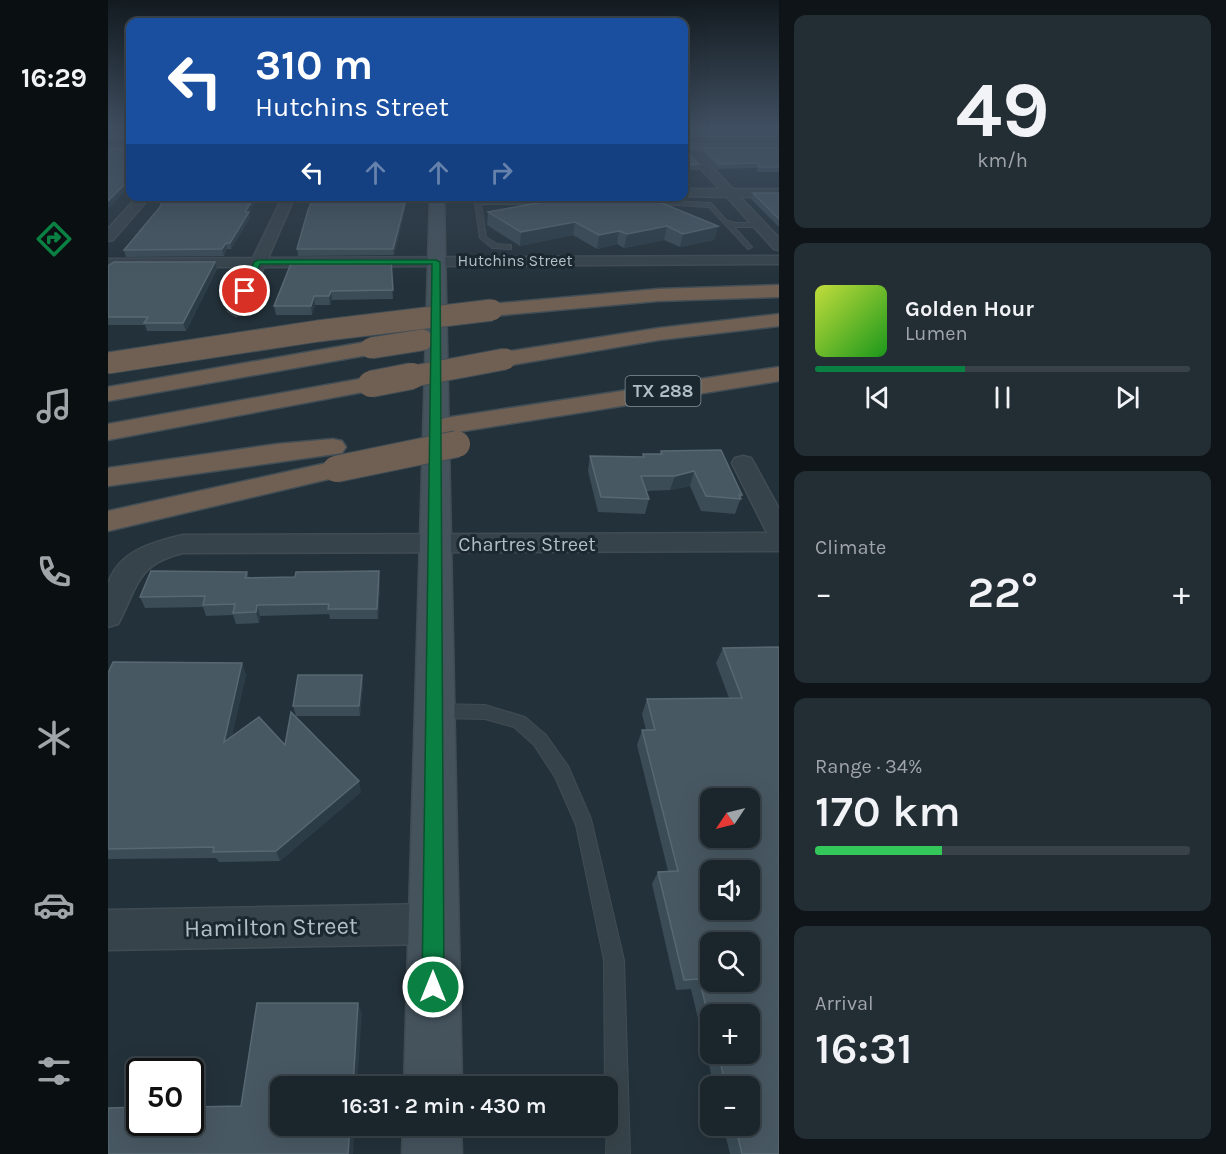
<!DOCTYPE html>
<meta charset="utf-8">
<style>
:root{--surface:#1a252c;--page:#232d34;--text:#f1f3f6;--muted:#9fa5a9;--line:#384248;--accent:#0b8043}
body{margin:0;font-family:Karla,sans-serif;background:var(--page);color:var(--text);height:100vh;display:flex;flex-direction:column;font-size:22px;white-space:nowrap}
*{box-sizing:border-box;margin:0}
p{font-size:20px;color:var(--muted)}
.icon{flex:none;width:33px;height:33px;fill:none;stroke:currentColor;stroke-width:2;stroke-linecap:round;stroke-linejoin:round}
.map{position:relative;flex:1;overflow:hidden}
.details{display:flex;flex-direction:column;gap:15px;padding:15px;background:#0e1418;width:447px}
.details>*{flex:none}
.hud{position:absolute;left:18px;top:18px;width:562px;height:183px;border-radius:12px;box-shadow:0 6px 24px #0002,0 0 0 2px var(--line);background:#1a4fa0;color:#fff;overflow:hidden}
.needle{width:39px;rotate:235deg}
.controls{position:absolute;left:592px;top:788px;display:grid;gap:12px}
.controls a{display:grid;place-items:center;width:60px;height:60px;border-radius:12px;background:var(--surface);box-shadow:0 6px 24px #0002,0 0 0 2px var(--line);font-size:30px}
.speed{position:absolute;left:18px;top:1058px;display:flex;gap:12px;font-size:30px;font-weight:700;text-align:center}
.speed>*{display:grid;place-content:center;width:78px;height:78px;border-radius:50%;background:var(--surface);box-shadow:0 6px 24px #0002,0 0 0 2px var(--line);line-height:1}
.speed .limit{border:3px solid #111;border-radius:9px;background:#fff;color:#111}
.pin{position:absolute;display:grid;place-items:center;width:51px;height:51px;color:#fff;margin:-26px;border:3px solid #fff;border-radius:50%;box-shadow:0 2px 6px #0007}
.me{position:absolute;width:66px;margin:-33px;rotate:0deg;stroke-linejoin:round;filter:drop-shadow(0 0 4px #0008)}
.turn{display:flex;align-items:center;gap:21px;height:126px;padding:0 30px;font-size:27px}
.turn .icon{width:78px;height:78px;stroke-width:2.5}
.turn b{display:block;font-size:42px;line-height:51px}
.lanes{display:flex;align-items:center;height:57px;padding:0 30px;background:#0003;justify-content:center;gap:30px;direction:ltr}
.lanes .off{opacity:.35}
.big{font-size:45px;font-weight:600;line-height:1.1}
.details .tile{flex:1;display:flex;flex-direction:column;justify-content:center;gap:9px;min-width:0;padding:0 21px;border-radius:12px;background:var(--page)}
.details .dial{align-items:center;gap:0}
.dial b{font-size:78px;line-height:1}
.song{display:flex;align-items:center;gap:18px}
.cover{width:72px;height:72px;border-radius:9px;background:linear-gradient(135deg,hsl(70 70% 55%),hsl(120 70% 35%))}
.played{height:6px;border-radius:3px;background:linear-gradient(90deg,var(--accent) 40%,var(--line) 40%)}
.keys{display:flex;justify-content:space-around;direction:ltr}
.heat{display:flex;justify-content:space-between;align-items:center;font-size:33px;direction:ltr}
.charge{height:9px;border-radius:4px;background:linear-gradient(90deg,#34c759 34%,var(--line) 0)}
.trip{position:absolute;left:162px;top:1076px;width:348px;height:60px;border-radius:12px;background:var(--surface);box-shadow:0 6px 24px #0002,0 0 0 2px var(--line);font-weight:600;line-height:60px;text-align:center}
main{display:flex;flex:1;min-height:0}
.menu{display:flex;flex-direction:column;width:108px;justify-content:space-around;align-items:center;background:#0a0f12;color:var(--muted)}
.menu .icon{width:42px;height:42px}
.menu .current{color:var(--accent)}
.menu b{font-size:27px;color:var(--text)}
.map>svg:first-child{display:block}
</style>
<main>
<nav class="menu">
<b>16:29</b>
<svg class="icon current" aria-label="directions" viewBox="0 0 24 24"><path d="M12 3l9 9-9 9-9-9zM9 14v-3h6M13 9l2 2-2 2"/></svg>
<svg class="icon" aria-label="music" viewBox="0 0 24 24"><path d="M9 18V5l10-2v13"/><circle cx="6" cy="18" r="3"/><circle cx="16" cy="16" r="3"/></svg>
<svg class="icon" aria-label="phone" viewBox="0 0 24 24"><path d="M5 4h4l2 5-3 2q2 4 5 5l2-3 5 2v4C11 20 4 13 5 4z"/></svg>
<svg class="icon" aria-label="climate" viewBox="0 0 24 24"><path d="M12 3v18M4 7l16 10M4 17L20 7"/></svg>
<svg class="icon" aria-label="car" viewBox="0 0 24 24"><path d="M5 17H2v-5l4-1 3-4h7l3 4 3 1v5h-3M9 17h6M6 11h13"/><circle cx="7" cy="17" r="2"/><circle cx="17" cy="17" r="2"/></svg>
<svg class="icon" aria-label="filters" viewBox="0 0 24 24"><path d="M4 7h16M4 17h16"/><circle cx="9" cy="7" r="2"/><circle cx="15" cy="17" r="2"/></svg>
</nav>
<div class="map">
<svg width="671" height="1154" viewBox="0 0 671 1154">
<rect width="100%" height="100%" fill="#23313a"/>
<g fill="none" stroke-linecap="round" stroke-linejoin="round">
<defs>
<g id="lane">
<rect x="0" y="128" width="22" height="2"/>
<path d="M369 196H376L380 200H450L453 202 450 204H373L378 237 389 244 403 245V249H400L384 248 372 238 367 203 372 200Z"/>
<path d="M536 200 603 203 618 220 627 223H651L654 225 651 227H626L644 247 640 249 601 207 534 203Z"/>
<path d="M328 704 377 705 417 717 438 735 460 766 483 819 516 960 522 1154H498L500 1086H497L496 960 468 825 447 777 426 745 406 727 377 719 328 718 322 716 320 711 322 706Z"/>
</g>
<g id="street">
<path d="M576 146 587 149 625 189H671V197H632L671 238V250L666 249 619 197 575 196 576 189H612L576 152Z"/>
<path d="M30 196H43L5 240 0 241V229Z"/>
<path d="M175 196H187L160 258 671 256V264L156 267 136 311 128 316 120 311 141 267H0V259L145 258Z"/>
<path d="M635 456 643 458 646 463 671 509V551L75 553C28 564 30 587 10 624L0 627C0 614 0 596 0 584 10 551 45 542 75 535L659 533 624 463 627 458Z"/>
<path d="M325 904 339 910 345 924 339 938 325 944 0 950V910Z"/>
</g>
<g id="secondary">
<rect x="576" y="143" width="95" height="8"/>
<rect x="0" y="145" width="22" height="8"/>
<path d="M322 196H336L354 1086H296Z"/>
<path d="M295 1125H353L354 1154H294Z"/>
</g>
<g id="highway">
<path d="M671 285V297L550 301 384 316 377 314 374 310 377 306 384 304 550 289Z"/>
<path d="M671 314V326L551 340 397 366 389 364 386 359 389 354 397 352 551 328Z"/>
<path d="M263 341 271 343 274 348 271 353 0 401V387Z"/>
<path d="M671 367V381L337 434 328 431 324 426 328 421 337 418Z"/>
<path d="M263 377 271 379 275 384 271 389 0 440V424Z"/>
<path d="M225 439 234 441 238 447 234 453 0 486V468L169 444Z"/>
<path d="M228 461 238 463 242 469 238 475 0 531V511Z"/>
</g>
</defs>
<use href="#lane" stroke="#404c53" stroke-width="2"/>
<use href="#street" stroke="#404c53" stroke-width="3"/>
<use href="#secondary" stroke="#404c53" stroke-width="3"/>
<use href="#highway" stroke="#424e55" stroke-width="3"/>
<use href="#lane" fill="#37434a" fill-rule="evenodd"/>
<use href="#street" fill="#37434a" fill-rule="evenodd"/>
<use href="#secondary" fill="#45535d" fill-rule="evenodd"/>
<use href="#highway" fill="#706054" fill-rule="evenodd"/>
<defs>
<g id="highway-bridge-far1">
<path d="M263 348 314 340"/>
<path d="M0 363 210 331 384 310"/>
<path d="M296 378 397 359"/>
</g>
<g id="highway-bridge">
<path d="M263 384 304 376"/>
<path d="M228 469 349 444"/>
</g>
</defs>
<use href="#highway-bridge-far1" stroke="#424e55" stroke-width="23" stroke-linecap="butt"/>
<use href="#highway-bridge" stroke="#424e55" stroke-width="28" stroke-linecap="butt"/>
<use href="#highway-bridge-far1" stroke="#706054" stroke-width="21"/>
<use href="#highway-bridge" stroke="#706054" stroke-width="26"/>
</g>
<g fill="#3b4c56" fill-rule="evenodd">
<rect x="576" y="126" width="95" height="15"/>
<path d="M0 132H22V186L21 150 22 145 0 143Z"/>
<path d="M595 148H671V172H649V168L609 169 594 153Z"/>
<path d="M576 149 591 164 590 170H576Z"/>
<path d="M645 193H671V227L643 199Z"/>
<path d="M56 196H151L141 213 142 218 123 249H119L116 256 18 257 16 250 52 207Z"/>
<path d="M206 196H296L295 203H297V209L286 255 190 256 189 249Z"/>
<path d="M488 202 610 226 606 240 572 247 556 240 516 248 509 244 489 249 465 235 412 246 379 225 380 212Z"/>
<path d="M283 260 285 299 224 300 222 305H207L204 315H168L166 306Z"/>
<path d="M107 262 109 269 78 331H39L37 325H0V266Z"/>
<path d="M553 451 634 495 627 514 593 511 582 486 562 490 538 491 541 499 537 514 490 512 480 471 482 456 534 457 535 454H552Z"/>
<path d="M139 572 141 578 272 581 270 619H222L221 614 152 616 151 623 128 624 125 615 98 616 95 607 37 608 32 597Z"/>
<path d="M671 647V1154H622L615 1125H642V1086H606L583 989 568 990 544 884 550 872 560 871 529 745 534 730H538L534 714 539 699 621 698 608 663 615 648ZM603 1014 642 1053H603Z"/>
<path d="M134 663 138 675 124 735 177 745 253 792 172 861 111 862 108 858 0 859V673Z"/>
<path d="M254 675 255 685 252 716H188L185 706Z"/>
</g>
<g fill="#2c3c46">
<path d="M22 179V186L0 209V201Z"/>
<path d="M147 196H151L141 213 142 218 123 249 122 243 137 212Z"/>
<path d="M297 203V209L286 255 285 249Z"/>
<path d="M467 222 465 235 412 246 413 232Z"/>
<path d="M559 226 556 240 516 248 519 234Z"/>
<path d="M610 226 606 240 572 247 575 234Z"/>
<path d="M511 231 509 244 489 249 491 235Z"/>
<path d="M118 243 119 249 116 256 114 249Z"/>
<path d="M107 262 109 269 78 331 75 323Z"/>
<path d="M223 291 224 300 222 305 221 296Z"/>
<path d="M206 296 207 305 204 315 203 306Z"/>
<path d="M586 471 582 486 562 490 567 476Z"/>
<path d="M271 571 272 581 270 619 269 609Z"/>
<path d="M149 605 152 616 151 623 148 612Z"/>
<path d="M134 663 138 675 120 753 116 742Z"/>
<path d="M254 675 255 685 252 716 251 706Z"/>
<path d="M251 781 253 792 172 861 168 851Z"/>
<path d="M250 1003 254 1014 249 1086H245Z"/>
<path d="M242 1125H247L245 1154H240Z"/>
</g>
<g fill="#485862" stroke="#586872" stroke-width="1.5" fill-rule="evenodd">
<rect x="576" y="126" width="95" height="10"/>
<path d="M0 132H22V140L0 138Z"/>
<path d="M22 141V179L0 201V149L21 150Z"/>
<path d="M595 148H671V167H651L650 163 611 164Z"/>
<path d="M576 149 591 164 576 165Z"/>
<path d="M645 193H671V219Z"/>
<path d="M56 196H147L137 212H141L122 243H118L114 249 16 250 52 207Z"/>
<path d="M206 196H294L293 203H297L285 249H189L200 210Z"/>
<path d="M468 196H485L488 202 522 196H537L610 226 575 234 559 226 519 234 511 231 491 235 467 222 413 232 380 212Z"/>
<path d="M283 260 285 290 223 291 221 296H206L203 306H166L184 261Z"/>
<path d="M6 262H107L75 323H36L40 317H0V266Z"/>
<path d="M613 450 634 495H631L633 499 598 496 586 471 567 476H533L541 499 493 497 482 456 536 457 535 454H554L553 451Z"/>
<path d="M43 571 139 572 137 578 187 577 188 572 271 571 269 609H220L221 604 149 605 148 612 125 613 127 604 95 605 97 596 32 597Z"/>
<path d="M671 647V1154H634L627 1125H642V1086H618L610 1053H642V1014H603V1026L591 979 576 980 550 872 570 871 534 730H547L539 699 634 698 615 648ZM603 798H642V837H603ZM603 870H642V909H603ZM603 942H642V981H603Z"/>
<path d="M5 662 134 663 116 742 151 717 177 745 183 712 251 781 168 851 105 852 106 847 0 849V673Z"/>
<path d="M190 675H254L251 706H185Z"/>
<path d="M149 1003H250L245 1086H172V1125H242L240 1154H0V1108L32 1107V1122H82V1107L133 1106Z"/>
</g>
<linearGradient id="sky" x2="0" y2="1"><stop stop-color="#131b20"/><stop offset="0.44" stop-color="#3f4e60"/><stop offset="1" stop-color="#3f4e60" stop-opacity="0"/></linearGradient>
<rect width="671" height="287" fill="url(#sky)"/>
<path fill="#0b8043" stroke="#07532c" stroke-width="1.5" d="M150 260H328L332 262 336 987 333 995 325 998 317 995 314 987 324 264H152L141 291 134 293 146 262Z"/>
<g text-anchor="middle" stroke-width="6" stroke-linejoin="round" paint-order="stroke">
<g font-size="16" fill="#b2bec6" stroke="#1c282f">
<text x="407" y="266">Hutchins Street</text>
</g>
<rect fill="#1c282f" stroke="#859199" stroke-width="1.5" x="517.5" y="376" width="75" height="30" rx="4.5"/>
<g font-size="18" font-weight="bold" fill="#b2bec6">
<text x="555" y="397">TX 288</text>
</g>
<g font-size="20" fill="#b2bec6" stroke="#1c282f">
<text x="419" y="551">Chartres Street</text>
</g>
<g font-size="24" fill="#b2bec6" stroke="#1c282f">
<text transform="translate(163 927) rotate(-1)" y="8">Hamilton Street</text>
</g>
</g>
</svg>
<div class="controls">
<a><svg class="needle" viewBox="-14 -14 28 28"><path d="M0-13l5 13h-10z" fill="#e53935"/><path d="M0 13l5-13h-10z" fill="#9fa5a9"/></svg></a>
<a><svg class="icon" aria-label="sound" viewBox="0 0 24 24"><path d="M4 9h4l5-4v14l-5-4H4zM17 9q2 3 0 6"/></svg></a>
<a><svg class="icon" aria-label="search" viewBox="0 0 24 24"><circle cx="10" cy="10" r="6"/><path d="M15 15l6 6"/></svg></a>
<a>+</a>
<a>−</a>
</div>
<div class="speed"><div class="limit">50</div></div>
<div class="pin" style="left:137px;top:291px;background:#d93025"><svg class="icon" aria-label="arrive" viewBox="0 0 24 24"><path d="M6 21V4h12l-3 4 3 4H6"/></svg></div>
<svg class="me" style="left:325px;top:987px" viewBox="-20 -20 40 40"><circle r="17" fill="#0b8043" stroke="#fff" stroke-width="3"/><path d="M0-11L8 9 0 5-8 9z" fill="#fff"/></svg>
<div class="trip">16:31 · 2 min · 430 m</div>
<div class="hud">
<div class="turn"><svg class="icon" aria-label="left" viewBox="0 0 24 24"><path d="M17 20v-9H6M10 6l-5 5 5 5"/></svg><div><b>310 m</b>Hutchins Street</div></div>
<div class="lanes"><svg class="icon" aria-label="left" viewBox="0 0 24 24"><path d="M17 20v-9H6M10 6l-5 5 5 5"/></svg><svg class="icon off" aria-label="ahead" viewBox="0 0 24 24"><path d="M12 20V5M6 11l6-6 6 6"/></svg><svg class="icon off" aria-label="ahead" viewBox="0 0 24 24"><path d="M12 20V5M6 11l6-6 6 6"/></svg><svg class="icon off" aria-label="right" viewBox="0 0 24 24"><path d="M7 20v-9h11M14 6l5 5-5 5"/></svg></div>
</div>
</div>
<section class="details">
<div class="tile dial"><b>49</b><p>km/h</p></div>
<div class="tile">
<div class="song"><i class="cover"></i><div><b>Golden Hour</b><p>Lumen</p></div></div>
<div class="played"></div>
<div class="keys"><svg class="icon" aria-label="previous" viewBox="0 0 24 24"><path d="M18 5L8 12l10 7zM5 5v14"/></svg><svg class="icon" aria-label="pause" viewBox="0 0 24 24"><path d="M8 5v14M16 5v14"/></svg><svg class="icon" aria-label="next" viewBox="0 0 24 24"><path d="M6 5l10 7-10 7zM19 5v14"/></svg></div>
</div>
<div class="tile"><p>Climate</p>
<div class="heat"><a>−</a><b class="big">22°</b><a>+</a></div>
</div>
<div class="tile"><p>Range · 34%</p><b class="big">170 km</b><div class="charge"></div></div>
<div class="tile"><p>Arrival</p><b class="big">16:31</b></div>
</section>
</main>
